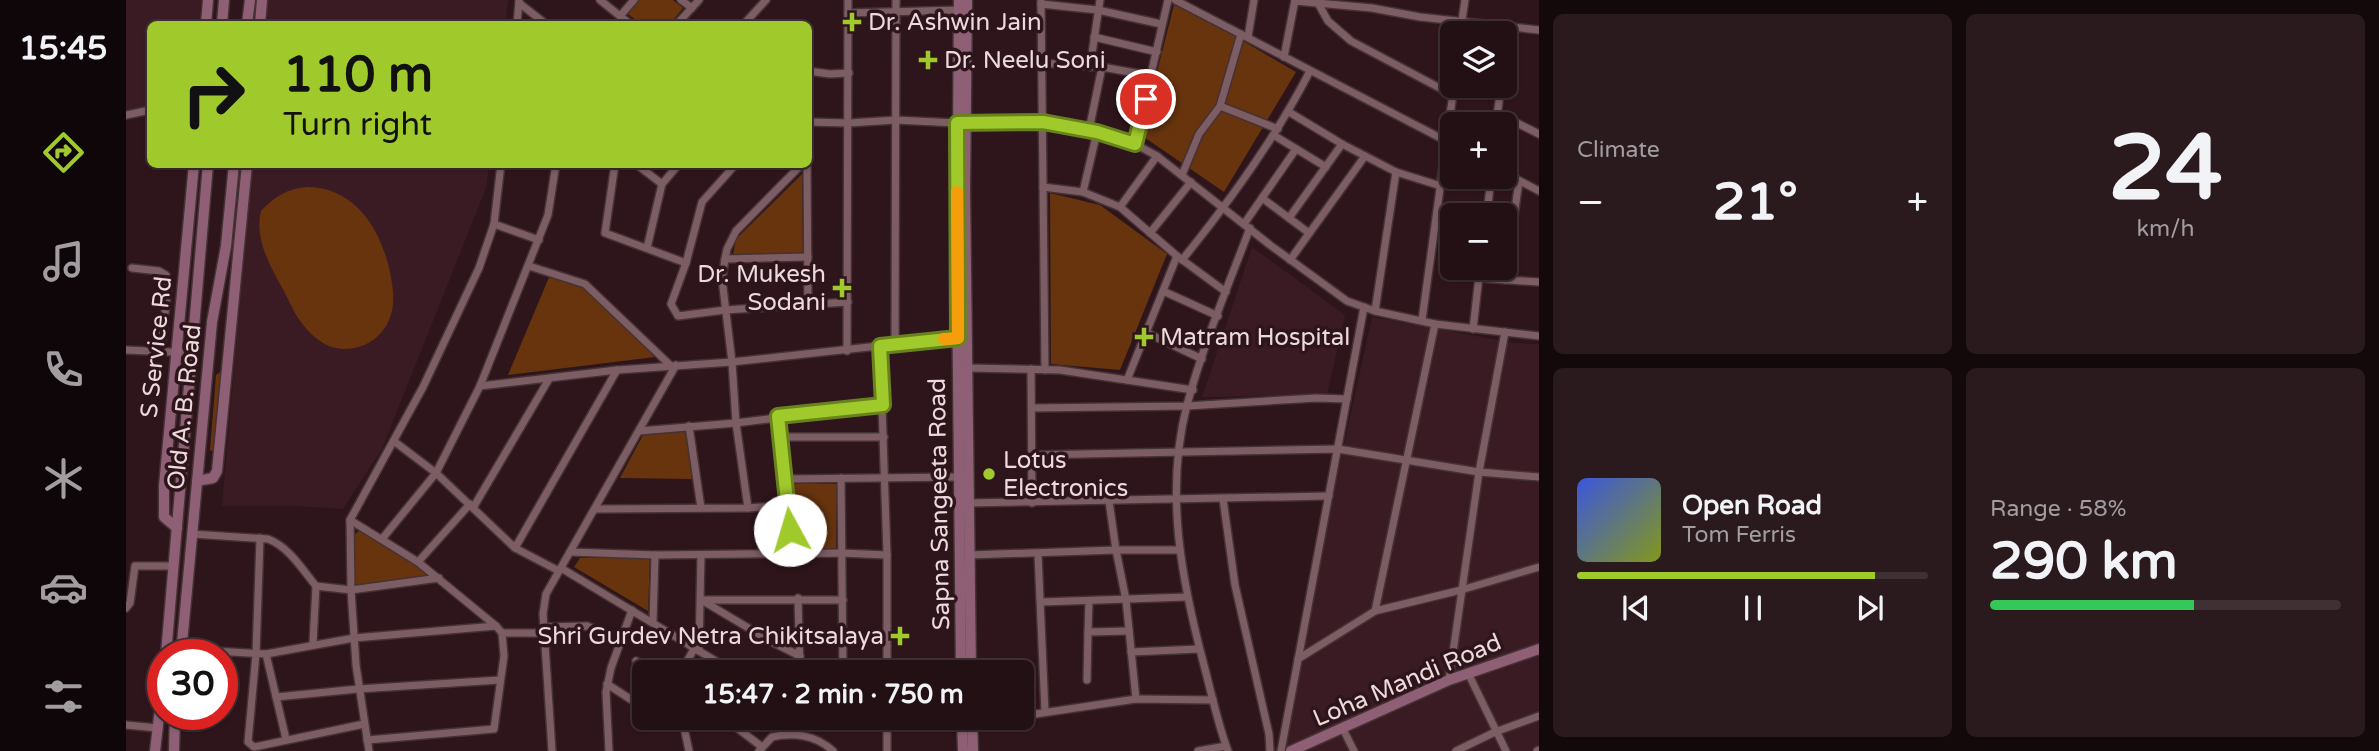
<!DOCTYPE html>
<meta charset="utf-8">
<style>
:root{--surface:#221014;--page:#2a191d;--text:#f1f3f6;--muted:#a29da0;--line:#3f3034;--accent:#a0c92b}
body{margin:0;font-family:"Varela Round",sans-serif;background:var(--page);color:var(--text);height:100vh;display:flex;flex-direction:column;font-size:26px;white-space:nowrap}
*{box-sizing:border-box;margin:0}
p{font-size:23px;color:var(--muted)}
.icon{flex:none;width:38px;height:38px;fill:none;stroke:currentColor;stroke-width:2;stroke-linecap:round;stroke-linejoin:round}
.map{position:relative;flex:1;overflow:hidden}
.panel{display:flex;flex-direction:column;gap:14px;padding:14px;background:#13090b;width:840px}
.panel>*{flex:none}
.guide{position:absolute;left:21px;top:21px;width:665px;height:147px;border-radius:10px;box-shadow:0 2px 5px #0004,0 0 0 2px var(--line);background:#a0c92b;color:#111;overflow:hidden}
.tools{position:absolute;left:1314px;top:21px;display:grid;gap:14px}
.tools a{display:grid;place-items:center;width:77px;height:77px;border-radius:10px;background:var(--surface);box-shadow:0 2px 5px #0004,0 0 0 2px var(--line);font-size:35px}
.speed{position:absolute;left:21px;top:639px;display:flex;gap:14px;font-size:35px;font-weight:700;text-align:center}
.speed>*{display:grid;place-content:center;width:91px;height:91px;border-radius:50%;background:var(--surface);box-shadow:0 2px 5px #0004,0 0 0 2px var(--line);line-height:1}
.speed .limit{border:10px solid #d22;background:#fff;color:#111}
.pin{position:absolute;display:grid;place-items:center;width:60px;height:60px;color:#fff;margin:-30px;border:4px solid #fff;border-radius:50%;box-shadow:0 2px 7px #0007}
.me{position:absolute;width:77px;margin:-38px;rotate:354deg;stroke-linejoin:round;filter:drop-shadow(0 0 5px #0008)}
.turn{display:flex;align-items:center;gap:24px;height:147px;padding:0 21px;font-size:32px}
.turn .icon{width:91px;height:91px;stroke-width:2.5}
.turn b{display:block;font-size:49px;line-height:60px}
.big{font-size:52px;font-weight:700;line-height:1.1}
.panel .tile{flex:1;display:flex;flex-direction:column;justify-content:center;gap:10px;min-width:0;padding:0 24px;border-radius:10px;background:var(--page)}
.panel .dial{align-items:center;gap:0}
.dial b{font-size:91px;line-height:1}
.song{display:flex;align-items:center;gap:21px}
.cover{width:84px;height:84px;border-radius:10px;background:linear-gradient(135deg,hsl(230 70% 55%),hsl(70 70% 35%))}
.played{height:7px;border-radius:4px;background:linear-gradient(90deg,var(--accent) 85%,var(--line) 85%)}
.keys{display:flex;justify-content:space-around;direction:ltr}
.heat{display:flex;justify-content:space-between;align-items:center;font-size:38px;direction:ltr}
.charge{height:10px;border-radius:5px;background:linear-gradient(90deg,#34c759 58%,var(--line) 0)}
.panel .tiles{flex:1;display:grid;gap:14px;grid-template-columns:repeat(2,1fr)}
.trip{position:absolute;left:506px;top:660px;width:402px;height:70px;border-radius:10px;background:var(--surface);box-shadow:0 2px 5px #0004,0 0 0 2px var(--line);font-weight:700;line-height:70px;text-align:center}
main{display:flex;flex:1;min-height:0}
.tab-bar{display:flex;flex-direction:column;width:126px;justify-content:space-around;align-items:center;background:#0e0608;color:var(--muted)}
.tab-bar .icon{width:49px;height:49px}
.tab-bar .selected{color:var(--accent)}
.tab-bar b{font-size:32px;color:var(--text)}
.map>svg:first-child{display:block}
</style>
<main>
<nav class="tab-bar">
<b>15:45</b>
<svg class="icon selected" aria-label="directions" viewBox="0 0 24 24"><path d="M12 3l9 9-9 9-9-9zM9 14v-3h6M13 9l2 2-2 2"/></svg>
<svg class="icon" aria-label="music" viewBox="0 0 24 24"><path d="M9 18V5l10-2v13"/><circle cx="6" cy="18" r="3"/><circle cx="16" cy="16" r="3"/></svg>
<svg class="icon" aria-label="phone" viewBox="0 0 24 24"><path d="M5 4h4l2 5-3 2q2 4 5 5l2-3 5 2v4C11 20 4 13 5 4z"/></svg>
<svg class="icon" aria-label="climate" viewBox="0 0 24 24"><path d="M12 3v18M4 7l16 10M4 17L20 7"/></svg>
<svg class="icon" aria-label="car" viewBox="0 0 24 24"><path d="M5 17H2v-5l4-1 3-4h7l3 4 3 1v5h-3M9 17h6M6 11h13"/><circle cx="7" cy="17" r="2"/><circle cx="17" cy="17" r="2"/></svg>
<svg class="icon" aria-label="filters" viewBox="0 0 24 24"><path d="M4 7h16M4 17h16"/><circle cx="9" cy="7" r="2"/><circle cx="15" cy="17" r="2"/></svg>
</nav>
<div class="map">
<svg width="1413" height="751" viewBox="0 0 1413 751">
<rect width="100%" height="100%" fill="#2e151b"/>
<g fill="#3b1b23">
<path d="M0 0H75L73 24H24V110L0 115Z"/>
<path d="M141 0H382L379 24H138Z"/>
<path d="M126 165H363L360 188 256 449 217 509 171 506H96Z"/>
<path d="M1126 247 1219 315 1201 395 1076 397Z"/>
<path d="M1246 317 1388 343 1413 344V751H1136L1152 746Z"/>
</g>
<g fill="#67340e">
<path d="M513 0H547L557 8 544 24H515L502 14Z"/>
<path d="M1049 1 1170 72 1098 192 1015 135Z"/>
<path d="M676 174 677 254 607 255 610 239Z"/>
<path d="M182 187C230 188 255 230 264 272 267 288 270 304 263 320 253 345 221 357 197 343 181 333 170 317 163 301 150 274 127 244 135 211 148 197 162 188 182 187Z"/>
<path d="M924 193 974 205 1041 254 994 370 925 364Z"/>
<path d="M424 275 457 285 529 357 382 375Z"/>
<path d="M102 366 93 454 84 450 90 375Z"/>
<path d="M560 431 566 479 494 478 517 435Z"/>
<path d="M668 483 711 484 710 551 670 552Z"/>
<path d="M237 528 313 578 225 590V537Z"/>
<path d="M524 556 522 611 448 567 454 558Z"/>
</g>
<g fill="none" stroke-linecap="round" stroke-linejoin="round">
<defs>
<g id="street">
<path d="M474 0 504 24"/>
<path d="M555 0 566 8"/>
<path d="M915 0 919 370"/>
<path d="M1049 0 1326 144"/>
<path d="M1169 1 1246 8 1294 17 1413 30"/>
<path d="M393 3 420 24"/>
<path d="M1192 3 1202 21 1225 41 1327 95"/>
<path d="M915 4 972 10 1035 24"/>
<path d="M722 13 833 10"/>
<path d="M494 16 508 0"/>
<path d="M391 24 393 1"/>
<path d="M551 24 573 0"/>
<path d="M618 24 640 0"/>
<path d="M1334 33 1339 0"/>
<path d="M968 37 1031 52"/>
<path d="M1122 37 1128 0"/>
<path d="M1379 55 1383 26"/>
<path d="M1158 57 1169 0"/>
<path d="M916 63 976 67 1026 76"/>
<path d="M964 67 974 0"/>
<path d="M682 71 704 74 723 73"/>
<path d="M1094 106 1152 129"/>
<path d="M1163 112 1216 144 1270 172 1315 186"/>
<path d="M1371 113 1413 134"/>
<path d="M0 115 24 110"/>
<path d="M682 122 723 123 769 120 831 123 917 122 971 132 1009 144 1031 156 1144 245 1221 301 1249 311 1309 324 1413 336"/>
<path d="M1370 124 1375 86"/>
<path d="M963 130 976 67"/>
<path d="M1149 136 1200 167"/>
<path d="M1009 144 1042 0"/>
<path d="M489 164 479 233 560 263"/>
<path d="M510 164 536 184"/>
<path d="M610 164 576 202 560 263 545 304 552 316 599 310 722 302"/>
<path d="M681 164 682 304"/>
<path d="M1379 173 1413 191"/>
<path d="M1056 175 1073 134 1094 106 1115 34"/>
<path d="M917 187 957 192 994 207 1051 256 1100 292"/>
<path d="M957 192 971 132"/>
<path d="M1136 198 1183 233"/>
<path d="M994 207 1031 156"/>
<path d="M1361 215 1365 177"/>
<path d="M1163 218 1216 144"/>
<path d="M368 224 413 240"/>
<path d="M1118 224 1170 149"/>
<path d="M1024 233 1065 182"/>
<path d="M521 248 536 184 553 164"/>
<path d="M599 259 682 257"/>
<path d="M1056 260C1105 200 1149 139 1184 71"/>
<path d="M1164 260 1239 156"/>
<path d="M403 266 459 284 544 365"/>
<path d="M6 268 33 271 40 275 42 285 35 351"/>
<path d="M1353 278 1413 282"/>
<path d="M1379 280 1393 181"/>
<path d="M1037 291 1092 316"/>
<path d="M1249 311 1270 172"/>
<path d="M1296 320 1328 86"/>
<path d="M1347 329 1354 268"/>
<path d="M1021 333 1076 359"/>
<path d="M769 344 770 0"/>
<path d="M754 346 761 555V672"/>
<path d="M0 350 67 353"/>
<path d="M721 351 722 0"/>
<path d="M841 368 934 370 1067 390"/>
<path d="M905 369 906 503"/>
<path d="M1001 380 1051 256"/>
<path d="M354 386 491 370 606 362 834 337"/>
<path d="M906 408 1061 406 1190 398 1221 399"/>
<path d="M652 416 667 555"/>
<path d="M563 426 575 508"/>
<path d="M513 431 610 423 757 405"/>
<path d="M654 437H758"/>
<path d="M269 442 310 473 389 548 433 571"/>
<path d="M906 455 1212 449 1353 472 1413 477"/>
<path d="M715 478 717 672"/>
<path d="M660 479 833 477"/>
<path d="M1097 499 1109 585 1143 734 1144 751"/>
<path d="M983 501 990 550 1000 600 1010 699"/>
<path d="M842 503 1203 496"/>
<path d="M347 508 423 379"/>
<path d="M622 508 610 423 606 362 596 279 599 259 601 249 610 231 676 164"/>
<path d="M470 509 622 508 661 505"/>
<path d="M224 520 292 562 370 626 376 633 378 656 368 729 241 740"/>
<path d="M66 534 142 539C163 547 176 569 190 586L225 590 313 578"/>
<path d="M134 538 130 654 122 742 128 747 238 724"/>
<path d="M256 539 310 473 354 386 422 215 430 164"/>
<path d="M389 548 491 370"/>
<path d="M444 552 529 555 715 553 761 555"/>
<path d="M912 554 919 712"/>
<path d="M844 555 990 550H1054"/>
<path d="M292 562 344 504"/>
<path d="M435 568 608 672"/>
<path d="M672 598 674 672"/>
<path d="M575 600H717"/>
<path d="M577 601 646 642 674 656"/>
<path d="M915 602 1061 597"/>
<path d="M0 608 4 603 9 566H48"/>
<path d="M1249 611 1309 324"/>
<path d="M527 622 529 555"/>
<path d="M418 627 461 626 471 630"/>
<path d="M962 632 963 601"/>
<path d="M376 633H418"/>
<path d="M187 643 190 586"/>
<path d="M55 649 140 654 228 638 370 626"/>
<path d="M573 651 575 555"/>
<path d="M1005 652 1073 649"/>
<path d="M140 654 160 739"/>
<path d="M1172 659 1249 611 1335 590 1413 567"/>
<path d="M510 661 530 672"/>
<path d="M555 672 568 649"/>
<path d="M1342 673 1380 751"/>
<path d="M961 680 962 632 1003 631"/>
<path d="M1323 680 1353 472 1379 332"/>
<path d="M481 684 518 708"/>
<path d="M150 697 232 689 374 680"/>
<path d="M896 716 1010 699 1087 700"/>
<path d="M556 718 563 751"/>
<path d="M598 718 636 747"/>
<path d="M728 718 836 720"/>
<path d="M761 718V751"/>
<path d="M846 719 889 718"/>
<path d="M0 725 31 728"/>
<path d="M1217 729 1228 751"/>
<path d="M243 751 230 665 225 590 224 520 297 387 353 268 368 224 375 164"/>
<path d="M426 751 417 614 420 594 550 365"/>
<path d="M483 751 480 692 485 668 506 610"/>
<path d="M633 751 646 737C667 732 690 735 707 751"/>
<path d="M1072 751 1100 746"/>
<path d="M1102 751C1092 724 1086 696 1079 669 1056 583 1038 493 1061 405 1077 345 1102 286 1124 228"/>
<path d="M1155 751 1238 307"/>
<path d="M1330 751 1369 732 1413 716"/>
<path d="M1411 751 1413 750"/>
</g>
<g id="secondary">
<path d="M833 0 831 278 835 672"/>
<path d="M841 0 839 189 845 672"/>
<path d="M80 24 82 0"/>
<path d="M96 24 98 0"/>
<path d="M121 24 124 0"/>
<path d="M134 24 136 0"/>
<path d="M71 481 87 478 91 471 121 164"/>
<path d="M51 528 38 517V486L68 164"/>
<path d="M40 654 82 164"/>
<path d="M55 654 86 322 100 246 108 164"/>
<path d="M836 718 837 751"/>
<path d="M846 718 847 751"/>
<path d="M29 751 37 683"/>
<path d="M48 751 49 714"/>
<path d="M1165 751 1323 680 1413 649"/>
</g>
</defs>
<use href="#street" stroke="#443235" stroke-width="10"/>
<use href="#secondary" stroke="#443235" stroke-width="13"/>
<use href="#street" stroke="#7c5d64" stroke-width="7"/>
<use href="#secondary" stroke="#8f6075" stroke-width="10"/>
</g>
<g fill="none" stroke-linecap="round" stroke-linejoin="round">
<defs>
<path id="route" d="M664 530 652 416 757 405 754 346 832 338 831 123 917 122 971 132 1009 144 1020 99"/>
</defs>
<use href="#route" stroke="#68831c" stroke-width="18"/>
<use href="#route" stroke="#a0c92b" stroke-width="12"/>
<path stroke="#f59e0b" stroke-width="12" d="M818 339 832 338 831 192"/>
</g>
<g fill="#a0c92b" stroke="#2e151b" stroke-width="2.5">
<path d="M722.5 11.5h7v7h7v7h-7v7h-7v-7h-7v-7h7z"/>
<path d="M798.5 49.5h7v7h7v7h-7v7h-7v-7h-7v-7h7z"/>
<path d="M712.5 277.5h7v7h7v7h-7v7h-7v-7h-7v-7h7z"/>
<path d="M1014.5 326.5h7v7h7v7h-7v7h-7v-7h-7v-7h7z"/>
<circle cx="863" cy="474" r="7"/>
<path d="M770.5 625.5h7v7h7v7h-7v7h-7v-7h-7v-7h7z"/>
</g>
<g text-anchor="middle" stroke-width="7" stroke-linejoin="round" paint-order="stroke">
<g font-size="24" fill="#ecdadd" stroke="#2e151b" text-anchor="start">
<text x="742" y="30">Dr. Ashwin Jain</text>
<text x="818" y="68">Dr. Neelu Soni</text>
<text x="700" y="282" text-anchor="end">Dr. Mukesh<tspan x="700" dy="28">Sodani</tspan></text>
<text x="1034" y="345">Matram Hospital</text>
<text x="877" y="468">Lotus<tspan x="877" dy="28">Electronics</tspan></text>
<text x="758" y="644" text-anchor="end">Shri Gurdev Netra Chikitsalaya</text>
</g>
<g font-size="24" fill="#ecdadd" stroke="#2e151b">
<text transform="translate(30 347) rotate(-84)" y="8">S Service Rd</text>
<text transform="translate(58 407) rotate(-84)" y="8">Old A. B. Road</text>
<text transform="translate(813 504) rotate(-91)" y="8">Sapna Sangeeta Road</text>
<text transform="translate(1281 680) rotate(-23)" y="8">Loha Mandi Road</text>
</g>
</g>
</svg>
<div class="tools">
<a><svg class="icon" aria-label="layers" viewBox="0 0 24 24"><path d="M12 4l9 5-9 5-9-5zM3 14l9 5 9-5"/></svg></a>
<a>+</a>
<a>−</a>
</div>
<div class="speed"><div class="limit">30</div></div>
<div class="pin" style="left:1020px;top:99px;background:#d93025"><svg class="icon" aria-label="arrive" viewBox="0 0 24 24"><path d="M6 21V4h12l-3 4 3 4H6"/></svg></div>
<svg class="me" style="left:664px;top:530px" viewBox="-20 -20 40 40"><circle r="19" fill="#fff"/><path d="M0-13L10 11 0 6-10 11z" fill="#a0c92b"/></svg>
<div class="trip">15:47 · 2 min · 750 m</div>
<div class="guide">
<div class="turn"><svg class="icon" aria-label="right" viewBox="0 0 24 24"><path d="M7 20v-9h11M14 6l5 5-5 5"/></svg><div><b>110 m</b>Turn right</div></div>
</div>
</div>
<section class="panel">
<div class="tiles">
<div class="tile"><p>Climate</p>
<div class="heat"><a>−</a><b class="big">21°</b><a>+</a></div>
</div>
<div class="tile dial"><b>24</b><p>km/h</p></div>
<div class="tile">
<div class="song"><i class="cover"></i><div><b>Open Road</b><p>Tom Ferris</p></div></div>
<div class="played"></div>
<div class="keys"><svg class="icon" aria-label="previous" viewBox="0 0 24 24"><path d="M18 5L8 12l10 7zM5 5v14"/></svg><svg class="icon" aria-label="pause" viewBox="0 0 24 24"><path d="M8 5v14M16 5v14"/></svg><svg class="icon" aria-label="next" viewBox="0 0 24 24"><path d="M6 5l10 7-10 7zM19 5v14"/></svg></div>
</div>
<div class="tile"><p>Range · 58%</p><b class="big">290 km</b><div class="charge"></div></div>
</div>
</section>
</main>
